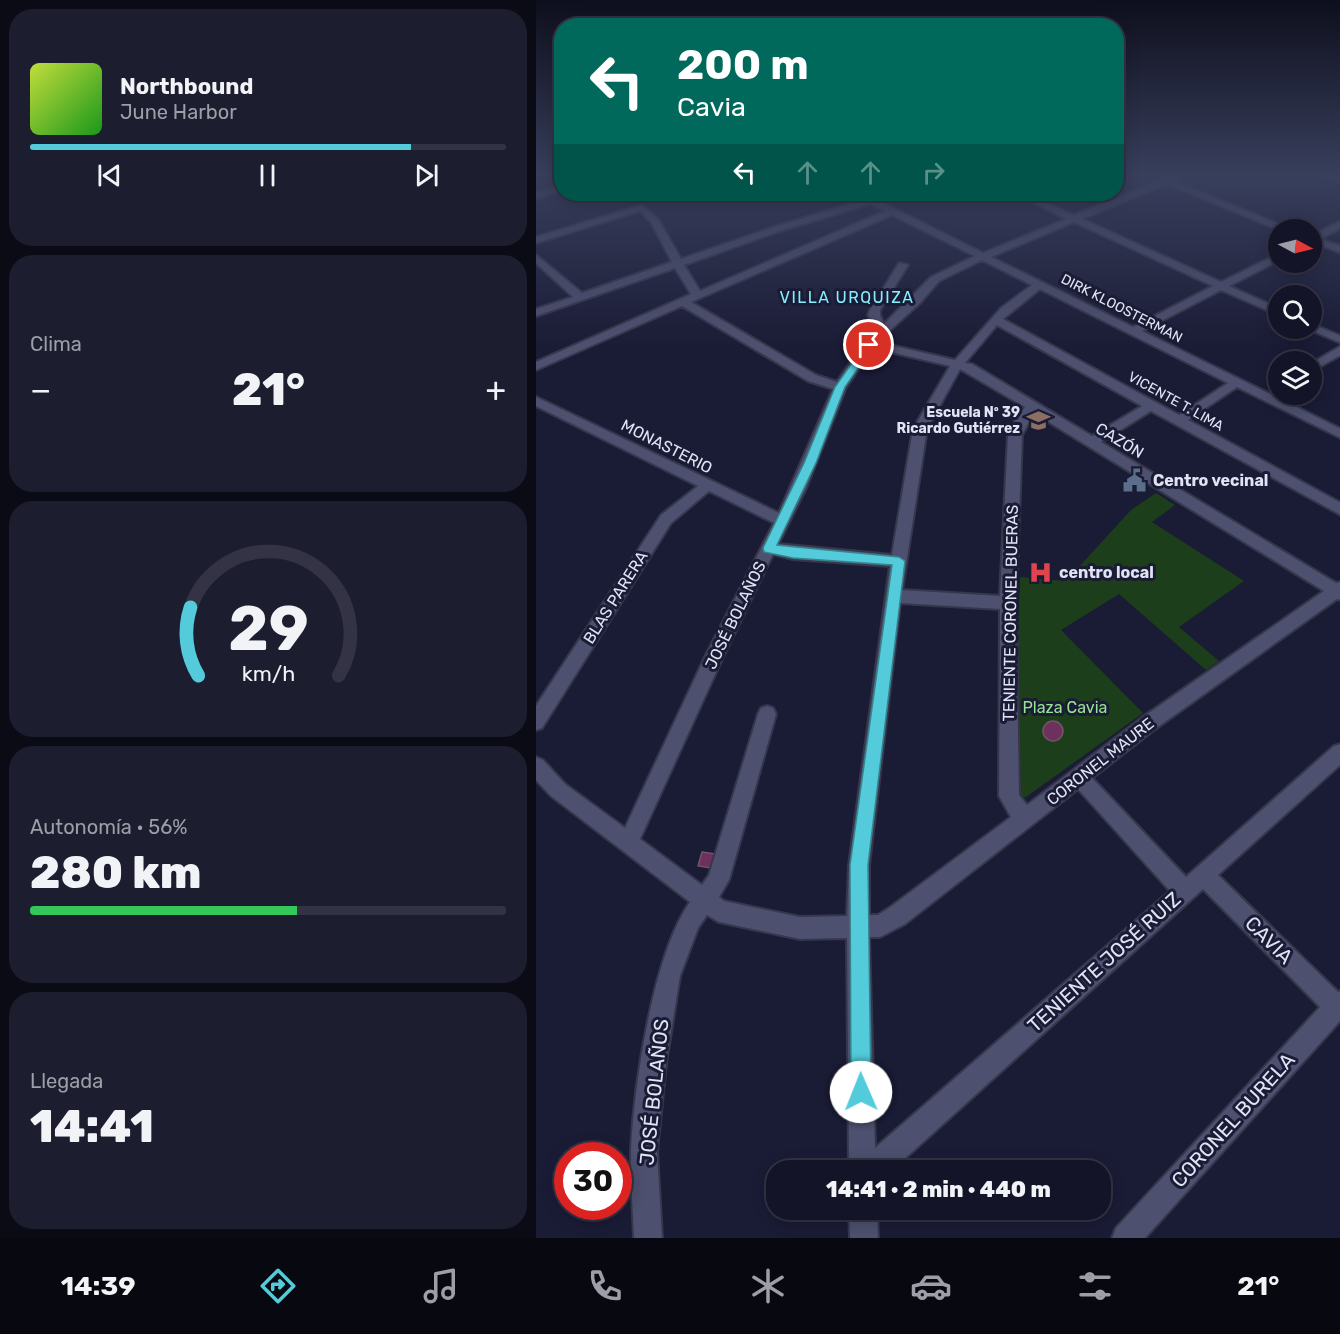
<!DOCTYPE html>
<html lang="es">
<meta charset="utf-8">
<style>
:root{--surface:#141428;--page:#1d1d30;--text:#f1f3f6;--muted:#9d9ea8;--line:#333345;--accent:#53cbdb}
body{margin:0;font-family:Rubik,sans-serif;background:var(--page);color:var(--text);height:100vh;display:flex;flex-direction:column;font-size:22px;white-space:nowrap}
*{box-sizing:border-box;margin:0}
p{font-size:20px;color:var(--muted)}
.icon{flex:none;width:33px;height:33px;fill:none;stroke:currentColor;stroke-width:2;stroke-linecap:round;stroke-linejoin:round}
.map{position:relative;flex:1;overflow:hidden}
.details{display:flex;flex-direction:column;gap:9px;padding:9px;background:#0b0b16;width:536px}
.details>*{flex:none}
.top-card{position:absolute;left:18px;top:18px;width:570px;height:183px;border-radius:24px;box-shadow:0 3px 15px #0003,0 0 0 2px var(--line);background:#00695c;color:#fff;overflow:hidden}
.needle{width:39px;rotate:97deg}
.fabs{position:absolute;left:732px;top:219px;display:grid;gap:12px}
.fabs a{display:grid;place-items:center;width:54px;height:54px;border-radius:50%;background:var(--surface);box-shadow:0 3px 15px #0003,0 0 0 2px var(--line);font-size:30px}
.speed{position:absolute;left:18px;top:1142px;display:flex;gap:12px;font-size:30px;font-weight:700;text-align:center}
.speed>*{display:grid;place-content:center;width:78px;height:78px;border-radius:50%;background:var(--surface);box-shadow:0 3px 15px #0003,0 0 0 2px var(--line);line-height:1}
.speed .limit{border:9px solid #d22;background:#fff;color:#111}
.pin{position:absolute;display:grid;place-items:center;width:51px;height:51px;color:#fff;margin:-26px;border:3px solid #fff;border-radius:50%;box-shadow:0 2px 6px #0007}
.me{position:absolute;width:66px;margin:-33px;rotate:359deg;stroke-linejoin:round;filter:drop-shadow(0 0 4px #0008)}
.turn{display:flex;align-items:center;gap:21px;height:126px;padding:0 24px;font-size:27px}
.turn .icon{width:78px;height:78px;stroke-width:2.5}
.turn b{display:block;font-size:42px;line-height:51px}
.lanes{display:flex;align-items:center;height:57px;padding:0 24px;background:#0003;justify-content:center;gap:30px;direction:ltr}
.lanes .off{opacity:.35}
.big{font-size:45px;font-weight:800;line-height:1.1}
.details .card{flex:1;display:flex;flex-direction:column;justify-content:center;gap:9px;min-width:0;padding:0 21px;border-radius:24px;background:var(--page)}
.details .dial{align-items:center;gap:0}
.dial svg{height:156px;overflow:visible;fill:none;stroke:var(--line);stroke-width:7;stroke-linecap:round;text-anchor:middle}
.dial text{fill:var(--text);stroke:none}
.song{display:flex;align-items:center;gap:18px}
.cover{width:72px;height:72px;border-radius:9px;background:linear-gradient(135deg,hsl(70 70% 55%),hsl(120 70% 35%))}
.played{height:6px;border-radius:3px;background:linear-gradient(90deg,var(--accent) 80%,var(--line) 80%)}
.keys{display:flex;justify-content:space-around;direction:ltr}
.heat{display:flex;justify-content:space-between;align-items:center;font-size:33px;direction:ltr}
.charge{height:9px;border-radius:4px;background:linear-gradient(90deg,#34c759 56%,var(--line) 0)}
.trip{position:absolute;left:230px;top:1160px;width:345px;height:60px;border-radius:24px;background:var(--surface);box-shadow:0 3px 15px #0003,0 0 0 2px var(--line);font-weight:800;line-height:60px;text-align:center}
.tabs{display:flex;height:96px;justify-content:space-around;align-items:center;background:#080810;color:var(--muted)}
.tabs .icon{width:42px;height:42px}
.tabs .current{color:var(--accent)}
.tabs b{font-size:27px;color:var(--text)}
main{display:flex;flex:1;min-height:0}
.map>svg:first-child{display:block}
</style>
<main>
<section class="details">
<div class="card">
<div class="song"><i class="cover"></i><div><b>Northbound</b><p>June Harbor</p></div></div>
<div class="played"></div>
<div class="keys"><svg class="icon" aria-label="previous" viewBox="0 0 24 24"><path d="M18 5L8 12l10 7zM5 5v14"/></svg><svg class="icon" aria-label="pause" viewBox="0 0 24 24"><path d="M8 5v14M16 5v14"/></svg><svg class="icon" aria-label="next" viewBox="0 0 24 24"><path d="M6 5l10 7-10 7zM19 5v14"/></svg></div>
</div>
<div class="card"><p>Clima</p>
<div class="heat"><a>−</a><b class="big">21°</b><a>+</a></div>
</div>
<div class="card dial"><svg viewBox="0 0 100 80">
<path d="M14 69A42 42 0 1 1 86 69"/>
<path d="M14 69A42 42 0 0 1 10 34" stroke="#53cbdb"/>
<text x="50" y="56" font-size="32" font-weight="700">29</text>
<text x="50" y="72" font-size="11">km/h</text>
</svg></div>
<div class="card"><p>Autonomía · 56%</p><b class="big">280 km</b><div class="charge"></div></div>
<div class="card"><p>Llegada</p><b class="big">14:41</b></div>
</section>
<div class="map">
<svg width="805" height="1238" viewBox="0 0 805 1238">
<rect width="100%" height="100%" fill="#1a1b35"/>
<path fill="#1d3e1a" d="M620 493 639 505 616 522 708 581 643 627 683 661 670 670 583 594 525 630 607 713 490 797 485 798 476 786 484 577 530 581 595 510Z"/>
<g fill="#6e315d" stroke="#725569" stroke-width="1.5">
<circle cx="517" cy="731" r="10"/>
<path d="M166 852 180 854 175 868 162 866Z"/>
</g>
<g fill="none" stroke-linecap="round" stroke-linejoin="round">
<defs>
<g id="street">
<path d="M635 176H646L638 181 757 230H743L631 184 546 219 685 282 742 254V261L693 286 742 308V315L685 290 606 331 805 429V438L701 387 652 420 805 503V515L615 411 565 442 800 583 805 582V600L801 599 619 729 556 778 650 877 798 746 805 744V764L682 875 802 992 805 991V1020L609 1238H576L580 1228 784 1007 667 889 365 1162 353 1170H313L311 938 264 939 183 922 171 915 162 928 144 976 130 1063 121 1151 126 1238H98C97 1209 94 1179 95 1151 98 1085 117 955 154 902L15 796 0 780V757L7 760 29 784 89 828 168 659 238 523 173 491 135 523 6 728 0 730V706L125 515 162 486 0 406V397L243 513 297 389 272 381 146 306 0 370V362L155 294 139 268 0 316V309L37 297 0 263V255L46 293 136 262 115 222 104 211 0 243V237L106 205 122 219 145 259 238 227 327 200 317 194H327L342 201 364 194H375L349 204 447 253 530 219 480 194H490L538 215 624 180V177ZM334 204 349 211 164 291 148 265 244 231ZM356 215 439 256 395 277 348 324 344 315V310L372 265 363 263 334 310 332 315 341 330 329 342 301 382 280 375 155 302ZM538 222 677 286 597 327 455 257ZM446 260 496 285 465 308 419 360 341 342 384 303 403 281ZM504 289 692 383 643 415 467 319ZM461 325 606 406 556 436 436 364 429 363ZM337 348 414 366 377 429 356 555 242 544 270 488 310 387ZM424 369 489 407 481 417 472 435 464 596 366 590 391 429ZM498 413 788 591 607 717 491 805 483 795 480 603 486 435ZM237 554 257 559 354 566 313 865 311 916 264 917 188 901 183 897 193 880 240 714 237 708 231 706 225 708 222 714 173 875 166 885 104 839 186 659ZM364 603 464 609 463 796 475 817 353 908 342 915H333V865ZM542 789 634 891 339 1148 333 937H344L369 924Z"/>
<path d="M786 176 805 178V183L787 178Z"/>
<path d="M26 186V191L0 198V192Z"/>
<path d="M805 221V228L784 239 805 246V253L776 242V235Z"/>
<path d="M776 324 805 336V343L772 329 776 328Z"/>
<path d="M805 346V355L776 371V363Z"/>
<path d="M313 1209H341L342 1238H314Z"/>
</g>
</defs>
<use href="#street" stroke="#36364c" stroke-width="4"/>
<use href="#street" fill="#4d506e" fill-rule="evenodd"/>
</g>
<linearGradient id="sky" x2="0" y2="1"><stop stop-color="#0e0f1d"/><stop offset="0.5" stop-color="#383f5c"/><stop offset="1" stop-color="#383f5c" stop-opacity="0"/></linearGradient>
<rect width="805" height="349" fill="url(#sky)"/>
<path fill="#53cbdb" stroke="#36848e" stroke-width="1.5" d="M330 343 338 345 309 387 280 463 241 545 363 557 369 561 332 865 335 1092 332 1099 325 1102 318 1099 315 1092 314 865 356 565 257 558 228 552 227 548 268 463 299 387Z"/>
<defs>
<symbol id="school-bare" viewBox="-9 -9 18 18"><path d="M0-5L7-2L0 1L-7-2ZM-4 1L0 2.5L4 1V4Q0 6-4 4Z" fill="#8d6e63" stroke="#1a1b35" stroke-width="2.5" paint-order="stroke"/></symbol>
<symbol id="civic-bare" viewBox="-9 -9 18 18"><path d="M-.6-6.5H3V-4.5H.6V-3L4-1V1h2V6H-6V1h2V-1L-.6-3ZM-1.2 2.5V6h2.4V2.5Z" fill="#5c6f8a" stroke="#1a1b35" stroke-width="2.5" paint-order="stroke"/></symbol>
<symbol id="hospital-bare" viewBox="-9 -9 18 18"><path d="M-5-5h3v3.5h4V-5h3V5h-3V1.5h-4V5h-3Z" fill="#e0444e" stroke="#1a1b35" stroke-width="2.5" paint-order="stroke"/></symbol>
</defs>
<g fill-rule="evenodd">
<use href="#school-bare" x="486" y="404" width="33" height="33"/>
<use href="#civic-bare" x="582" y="464" width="33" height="33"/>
<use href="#hospital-bare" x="488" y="556" width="33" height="33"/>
</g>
<g text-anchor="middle" stroke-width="6" stroke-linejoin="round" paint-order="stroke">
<g font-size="14" fill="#e1e3f5" stroke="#1a1b35">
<text transform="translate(586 308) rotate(27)" y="5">DIRK KLOOSTERMAN</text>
<text transform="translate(640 401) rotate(29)" y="5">VICENTE T. LIMA</text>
</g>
<g font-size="14" font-weight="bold" fill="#e1e3f5" stroke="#1a1b35" text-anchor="end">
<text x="484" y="417">Escuela Nº 39<tspan x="484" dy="16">Ricardo Gutiérrez</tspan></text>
</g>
<g font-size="16" letter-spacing="1.5" fill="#85eefe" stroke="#1a1b35">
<text x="311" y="303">VILLA URQUIZA</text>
</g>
<g font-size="16" fill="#e1e3f5" stroke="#1a1b35">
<text transform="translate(584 440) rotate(31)" y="6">CAZÓN</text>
<text transform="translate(131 446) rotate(27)" y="6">MONASTERIO</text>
<text transform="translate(79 597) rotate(-58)" y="6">BLAS PARERA</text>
<text transform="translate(474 613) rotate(-89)" y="6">TENIENTE CORONEL BUERAS</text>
<text transform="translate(199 615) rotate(-64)" y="6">JOSÉ BOLAÑOS</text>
<text transform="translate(564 761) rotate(-38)" y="6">CORONEL MAURE</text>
</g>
<g font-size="16" font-weight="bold" fill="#e1e3f5" stroke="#1a1b35" text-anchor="start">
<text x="617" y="486">Centro vecinal</text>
<text x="523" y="578">centro local</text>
</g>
<g font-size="16" fill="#98e391" stroke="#1a1b35">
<text x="529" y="713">Plaza Cavia</text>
</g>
<g font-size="20" fill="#e1e3f5" stroke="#1a1b35">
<text transform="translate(733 940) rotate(45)" y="7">CAVIA</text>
<text transform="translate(568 962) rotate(-42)" y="7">TENIENTE JOSÉ RUIZ</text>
<text transform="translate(118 1092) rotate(-84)" y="7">JOSÉ BOLAÑOS</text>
<text transform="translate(697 1120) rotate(-48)" y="7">CORONEL BURELA</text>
</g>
</g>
</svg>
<div class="fabs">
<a><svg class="needle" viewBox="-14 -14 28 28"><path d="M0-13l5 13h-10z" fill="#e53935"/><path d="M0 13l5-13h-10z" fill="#9d9ea8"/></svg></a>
<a><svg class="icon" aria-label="search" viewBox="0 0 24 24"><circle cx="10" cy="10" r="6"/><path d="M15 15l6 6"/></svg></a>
<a><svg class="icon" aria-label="layers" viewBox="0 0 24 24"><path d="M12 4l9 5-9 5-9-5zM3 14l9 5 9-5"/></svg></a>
</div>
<div class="speed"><div class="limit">30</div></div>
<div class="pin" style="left:333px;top:345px;background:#d93025"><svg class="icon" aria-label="arrive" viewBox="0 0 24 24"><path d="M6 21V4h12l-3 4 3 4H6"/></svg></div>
<svg class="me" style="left:325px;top:1092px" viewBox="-20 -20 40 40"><circle r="19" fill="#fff"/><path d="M0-13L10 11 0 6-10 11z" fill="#53cbdb"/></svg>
<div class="trip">14:41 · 2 min · 440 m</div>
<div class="top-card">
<div class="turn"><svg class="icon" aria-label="left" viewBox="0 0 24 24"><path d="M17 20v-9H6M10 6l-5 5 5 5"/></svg><div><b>200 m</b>Cavia</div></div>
<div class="lanes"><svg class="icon" aria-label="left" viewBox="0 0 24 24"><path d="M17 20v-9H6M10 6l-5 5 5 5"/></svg><svg class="icon off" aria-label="ahead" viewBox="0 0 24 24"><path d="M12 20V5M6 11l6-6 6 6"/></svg><svg class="icon off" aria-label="ahead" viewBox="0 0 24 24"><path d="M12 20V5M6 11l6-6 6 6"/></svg><svg class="icon off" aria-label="right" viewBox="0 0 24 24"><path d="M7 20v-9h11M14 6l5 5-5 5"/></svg></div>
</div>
</div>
</main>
<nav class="tabs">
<b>14:39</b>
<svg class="icon current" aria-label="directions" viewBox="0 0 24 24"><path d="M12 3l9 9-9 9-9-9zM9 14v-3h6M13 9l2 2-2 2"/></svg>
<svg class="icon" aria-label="music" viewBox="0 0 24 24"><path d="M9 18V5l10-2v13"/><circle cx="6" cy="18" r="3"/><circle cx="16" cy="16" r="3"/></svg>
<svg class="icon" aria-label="phone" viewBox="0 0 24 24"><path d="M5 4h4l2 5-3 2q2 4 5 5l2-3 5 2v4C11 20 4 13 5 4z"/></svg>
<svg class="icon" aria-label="climate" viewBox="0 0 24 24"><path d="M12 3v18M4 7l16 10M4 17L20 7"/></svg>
<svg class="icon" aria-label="car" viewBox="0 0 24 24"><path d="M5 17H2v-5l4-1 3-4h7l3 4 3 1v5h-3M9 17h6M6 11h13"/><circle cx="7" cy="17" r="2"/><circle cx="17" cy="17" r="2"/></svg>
<svg class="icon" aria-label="filters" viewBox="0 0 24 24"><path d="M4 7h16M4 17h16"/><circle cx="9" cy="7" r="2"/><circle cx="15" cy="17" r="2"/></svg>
<b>21°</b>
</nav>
